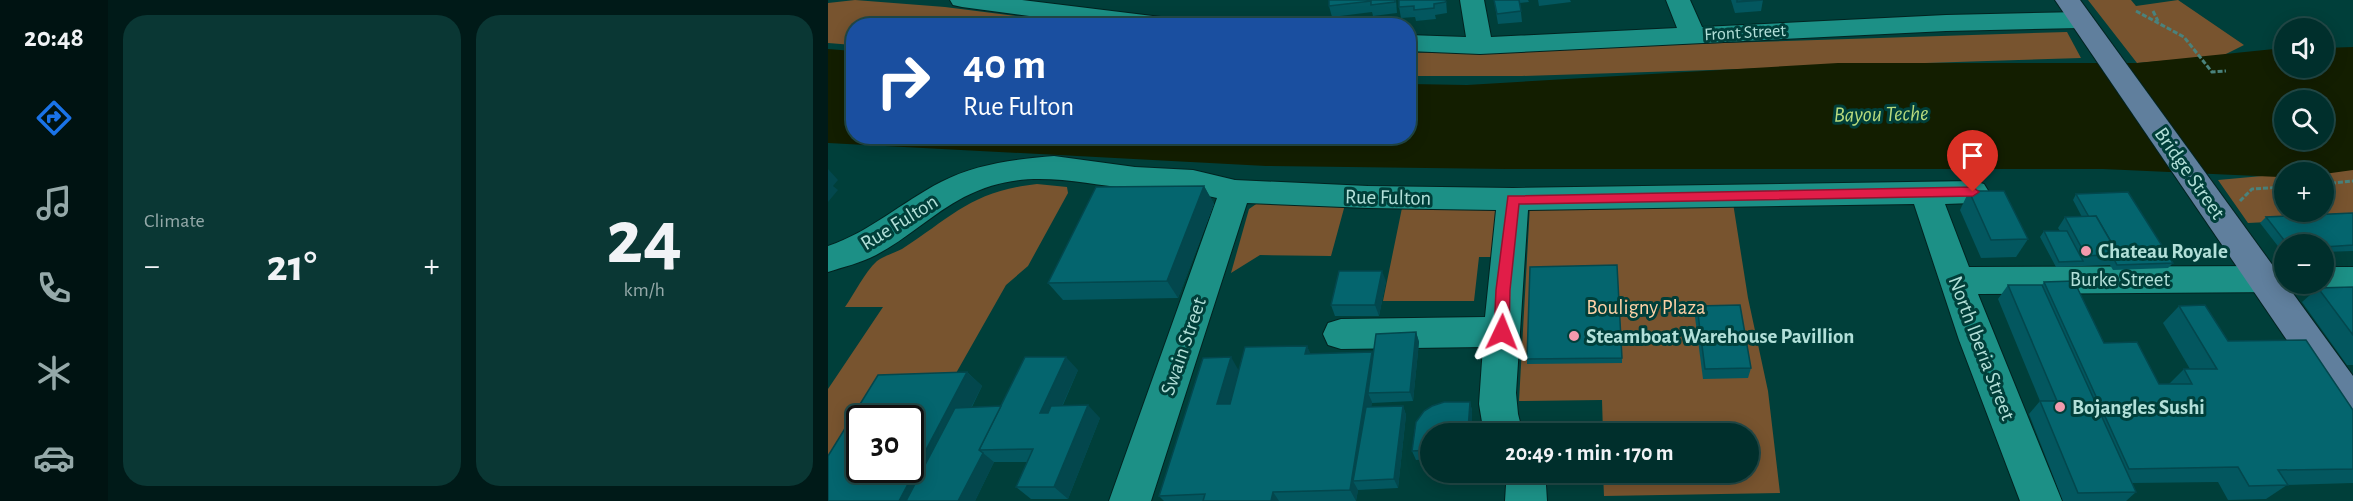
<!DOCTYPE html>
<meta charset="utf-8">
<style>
:root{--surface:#002f2c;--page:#0a3734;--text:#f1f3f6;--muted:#95a9a9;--line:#224a48;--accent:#1a73e8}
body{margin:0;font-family:"Alegreya Sans",sans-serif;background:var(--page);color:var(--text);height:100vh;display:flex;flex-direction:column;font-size:22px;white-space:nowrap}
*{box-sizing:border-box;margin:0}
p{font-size:20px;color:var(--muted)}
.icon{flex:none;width:33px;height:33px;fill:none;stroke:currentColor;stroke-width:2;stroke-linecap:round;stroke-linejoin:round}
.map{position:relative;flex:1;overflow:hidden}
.details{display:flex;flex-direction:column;gap:15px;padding:15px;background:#001a18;width:720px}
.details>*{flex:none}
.banner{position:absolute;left:18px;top:18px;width:570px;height:126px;border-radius:24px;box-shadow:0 3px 15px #0003,0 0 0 2px var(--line);background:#1a4fa0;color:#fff;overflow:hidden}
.buttons{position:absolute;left:1446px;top:18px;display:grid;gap:12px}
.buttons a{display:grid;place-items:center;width:60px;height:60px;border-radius:50%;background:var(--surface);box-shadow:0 3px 15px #0003,0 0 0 2px var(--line);font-size:30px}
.speed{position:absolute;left:18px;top:405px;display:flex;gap:12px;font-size:30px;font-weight:700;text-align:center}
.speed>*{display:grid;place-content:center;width:78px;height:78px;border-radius:50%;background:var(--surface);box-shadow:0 3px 15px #0003,0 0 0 2px var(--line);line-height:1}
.speed .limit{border:3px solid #111;border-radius:9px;background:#fff;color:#111}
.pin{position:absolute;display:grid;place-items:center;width:51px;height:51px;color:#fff;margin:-62px -26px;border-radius:50% 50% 50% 0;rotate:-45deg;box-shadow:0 0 6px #0007}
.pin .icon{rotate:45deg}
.me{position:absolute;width:66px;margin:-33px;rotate:2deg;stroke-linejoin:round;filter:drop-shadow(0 0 4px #0008)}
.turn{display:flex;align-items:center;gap:21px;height:126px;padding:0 18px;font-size:27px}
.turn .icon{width:78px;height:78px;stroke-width:2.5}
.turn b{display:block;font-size:42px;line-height:51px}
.big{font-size:45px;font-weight:600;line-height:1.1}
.details .tile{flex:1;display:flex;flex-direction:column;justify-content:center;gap:9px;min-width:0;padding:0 21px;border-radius:24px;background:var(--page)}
.details .dial{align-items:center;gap:0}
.dial b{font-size:78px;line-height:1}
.heat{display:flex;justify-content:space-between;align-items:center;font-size:33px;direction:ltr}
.details .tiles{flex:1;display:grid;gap:15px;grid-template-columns:repeat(2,1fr)}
.trip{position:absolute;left:592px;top:423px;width:339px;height:60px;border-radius:30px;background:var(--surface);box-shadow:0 3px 15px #0003,0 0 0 2px var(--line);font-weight:600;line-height:60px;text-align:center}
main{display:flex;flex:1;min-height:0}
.tabs{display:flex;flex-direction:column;width:108px;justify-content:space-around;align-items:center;background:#001312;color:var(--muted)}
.tabs .icon{width:42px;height:42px}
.tabs .current{color:var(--accent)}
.tabs b{font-size:27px;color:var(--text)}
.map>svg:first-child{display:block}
</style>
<main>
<nav class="tabs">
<b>20:48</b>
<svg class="icon current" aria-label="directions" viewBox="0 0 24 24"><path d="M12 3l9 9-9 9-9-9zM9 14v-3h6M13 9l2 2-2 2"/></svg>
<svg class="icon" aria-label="music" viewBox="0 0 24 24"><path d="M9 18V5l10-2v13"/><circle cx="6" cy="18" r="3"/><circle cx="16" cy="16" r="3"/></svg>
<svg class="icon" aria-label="phone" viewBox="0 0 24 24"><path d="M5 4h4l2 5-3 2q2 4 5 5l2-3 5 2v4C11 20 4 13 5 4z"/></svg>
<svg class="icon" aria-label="climate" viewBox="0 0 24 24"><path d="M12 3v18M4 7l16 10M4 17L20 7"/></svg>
<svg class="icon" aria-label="car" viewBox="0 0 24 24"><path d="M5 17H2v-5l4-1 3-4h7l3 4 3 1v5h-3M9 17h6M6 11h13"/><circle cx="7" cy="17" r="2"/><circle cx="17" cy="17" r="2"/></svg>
</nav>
<section class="details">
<div class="tiles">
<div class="tile"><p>Climate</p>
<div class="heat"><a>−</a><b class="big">21°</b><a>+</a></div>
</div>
<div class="tile dial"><b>24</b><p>km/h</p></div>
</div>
</section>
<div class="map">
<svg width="1525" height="501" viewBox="0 0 1525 501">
<rect width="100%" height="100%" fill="#003f3a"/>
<g fill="#78542f">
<path d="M27 0 117 7 259 25 26 26 25 45 0 43V3Z"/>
<path d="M1260 0H1303L1308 6 1350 0 1416 45 1394 56 1309 63Z"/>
<path d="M1239 32 1253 58 694 76H581L580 53Z"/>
<path d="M1525 167V218L1420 223 1390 180 1456 174V212H1496V172Z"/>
<path d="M209 184 239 187 240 193 200 266 178 285 123 382 32 418 0 486V389L55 307H17C27 293 36 273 49 261 56 256 66 253 74 249 125 216 144 191 209 184Z"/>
<path d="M434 200 518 201 503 256 432 255 403 273 421 209Z"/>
<path d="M575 203H672L667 257H651L646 301H555Z"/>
<path d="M905 203 920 298 940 391 952 493 776 496 775 473 921 472V434L775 433 774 400 691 401 702 205Z"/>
</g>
<path fill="#131e00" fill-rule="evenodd" d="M1525 47V170L1496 174 1456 172V177H1451L1275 169H677L438 166 0 143V49L25 51 26 136H580L581 84 639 85 1010 63H1309L1456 48V68H1496V48ZM1456 100H1496V140H1456Z"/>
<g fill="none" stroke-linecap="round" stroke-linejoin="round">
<defs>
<g id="minor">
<path d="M122 0H194L341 18 350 21 353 26H277L134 7 125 5Z"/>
<path d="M632 0H656L663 37 849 28 838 0H862L874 27 1118 15 1253 12 1262 15 1266 20 1262 25 1253 28 1118 31 652 54 580 51V35L638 37Z"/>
<path d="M226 156 307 167 365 170 407 180 540 186 685 188 1145 181 1156 184 1161 192 1156 200 1145 203 1117 204 1141 267 1456 266V284H1471L1468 288 1456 292 1150 294 1234 501H1192L1131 340 1086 204 700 210 688 393 690 414 695 434H656L651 404 655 347 513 349 500 345 495 334 500 323 513 319 657 317 668 210 540 208 419 203 323 501H281L389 198C362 191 335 192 307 189 245 183 196 166 136 197 105 213 79 239 48 255 33 263 15 267 0 272V246C42 232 74 202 113 182 147 164 188 159 226 156Z"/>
<path d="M1496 267H1525V293H1496L1484 289 1481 284H1496Z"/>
<path d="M673 472H713L718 485 719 501H677L678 485Z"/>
</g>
<path id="major" d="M1227 0H1252L1525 376V423L1512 418Z"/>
</defs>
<use href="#minor" stroke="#022320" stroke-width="2"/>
<use href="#major" stroke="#022320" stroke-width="2"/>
<g stroke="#4a827c" stroke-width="3" stroke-dasharray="5 2" stroke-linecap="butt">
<path d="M1308 11 1356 37 1384 72 1398 71"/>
<path d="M1325 11 1330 21"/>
<path d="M1496 184 1525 181"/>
<path d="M1412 201 1424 189 1456 187"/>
</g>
<use href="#minor" fill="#1c9086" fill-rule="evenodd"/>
<use href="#major" fill="#607f9d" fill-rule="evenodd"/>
</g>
<g fill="#03575f">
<path d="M501 0H568L569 13 545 16 544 12 504 17 501 6Z"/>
<path d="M618 0 619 13 607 15 608 19 588 21 587 17 573 18 571 7Z"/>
<path d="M666 0H700L701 2 692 3 694 22 670 24Z"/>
<path d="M710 0H742L743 2 711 6Z"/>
<path d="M903 0H935L933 11 907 13Z"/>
<path d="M376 186 386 204 350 298 235 300 220 283Z"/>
<path d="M1141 191 1200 239 1188 257 1153 258 1132 210Z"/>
<path d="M1248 194 1345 263 1340 268 1285 270 1282 265 1228 267 1212 237 1216 231H1232L1230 228 1237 217H1254L1245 200Z"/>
<path d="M1525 213V251L1496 252V244H1456V254L1432 223 1438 217Z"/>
<path d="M558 281 551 316H507L503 305Z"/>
<path d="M1216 282 1276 343 1331 384H1341L1356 369H1362L1335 323 1351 306 1400 341 1525 410V483L1459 485 1438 499 1400 500 1390 482 1304 483 1308 492 1298 501H1235L1201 414 1212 401 1170 299 1180 285H1214Z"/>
<path d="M1525 287V365H1519L1474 302 1490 288Z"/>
<path d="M869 306 923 368 920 378 875 379 867 317Z"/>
<path d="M588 332 591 342 585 401 544 403V402L543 407 575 406 578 415 570 488 530 490 528 501H336L331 496 411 371 479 346 482 354 545 356Z"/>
<path d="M794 358V363L699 364V359Z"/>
<path d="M250 370 235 405 272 418 240 499H203L188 487 200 462H166L147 501H0L139 372 154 386 144 407 173 406Z"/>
<path d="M616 402H642L644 411 643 430 652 429 653 434H603V459L588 460 584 451 588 422 596 411 604 406Z"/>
</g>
<g fill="#03474d">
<path d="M0 169 10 180 5 186 10 190 0 202Z"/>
<path d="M376 186 386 204 350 298 339 281Z"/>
<path d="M554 271 558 281 551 316 547 305Z"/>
<path d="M588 332 591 342 585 401 582 392Z"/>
<path d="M479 346 485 359 477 354Z"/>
<path d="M544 352 549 366 540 393 544 402 531 481H525L530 490 528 501 522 490Z"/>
<path d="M238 357 250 370 225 426 212 413Z"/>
<path d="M403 357 411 371 398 418 389 404Z"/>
<path d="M139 372 154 386 95 501H71Z"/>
<path d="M642 402 644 411 643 434 640 430Z"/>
<path d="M260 405 272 418 240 499 226 487Z"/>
<path d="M575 406 578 415 570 488 566 479Z"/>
<path d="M155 453 166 462 147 501H130Z"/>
<path d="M445 492 451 501H443Z"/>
</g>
<g fill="#04656e" stroke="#03474d" stroke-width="1.5" fill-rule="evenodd">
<path d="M501 0H567V2L543 5V1L501 6Z"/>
<path d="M571 0H617L618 2 606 4V8L586 10V6L571 7Z"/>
<path d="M666 0H691L693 11 669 14Z"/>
<path d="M909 0H935L909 2Z"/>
<path d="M376 186 339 281 220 283 268 187Z"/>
<path d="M1141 191H1176L1200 239 1163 240Z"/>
<path d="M1300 192 1345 263 1289 265 1286 259 1290 254 1268 216 1261 217 1248 194Z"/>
<path d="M1525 213V245L1496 247V244H1459L1438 217Z"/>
<path d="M1268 216 1290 254 1258 256 1237 217Z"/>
<path d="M1216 231H1239L1255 261 1231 262Z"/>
<path d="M789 265 794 358 699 359 702 267Z"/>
<path d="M511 271H554L547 305H503Z"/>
<path d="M1246 281 1276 343 1309 342 1331 384H1364L1356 369H1389L1351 306 1377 305 1400 341 1478 340 1525 410V469L1450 470 1460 485 1421 486 1410 467 1301 469 1216 282Z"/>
<path d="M1180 285H1214L1308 492 1250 493 1212 401H1229Z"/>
<path d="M1525 287V335L1490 288Z"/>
<path d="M912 305 923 368 877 369 869 306Z"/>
<path d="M588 332 582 392 540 393 548 334Z"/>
<path d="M479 346 477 354 544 352 522 490 445 492 443 501H375L377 494 331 496 375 358 403 357 389 404H402L417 347Z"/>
<path d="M197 357H238L212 413H220L223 406 260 405 226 487H188L205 449 151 450Z"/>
<path d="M139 372 71 501H0V456L50 375ZM32 418H82V470H32Z"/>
<path d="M616 402H642L640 430 652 429V434H603V450L584 451 588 422 596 411 604 406Z"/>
<path d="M173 406 151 450 155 453 130 501H78L127 408Z"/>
<path d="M575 406 566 479 525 481 538 407Z"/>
</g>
<path fill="#e11d48" stroke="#92132f" stroke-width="1.5" d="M1145 187 1151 192 1145 196 691 204 682 290 681 332 679 336H668L666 332 668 290 680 196Z"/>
<g fill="#f29aad" stroke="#003f3a" stroke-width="2">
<circle cx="1258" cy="251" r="6"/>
<circle cx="746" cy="336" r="6"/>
<circle cx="1232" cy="407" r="6"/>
</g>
<g text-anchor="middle" stroke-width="6" stroke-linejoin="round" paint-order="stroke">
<g font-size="18" fill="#b2e0d9" stroke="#003f3a">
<text transform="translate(917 32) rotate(-3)" y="6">Front Street</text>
</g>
<g font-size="21" fill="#b2e0d9" stroke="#003f3a">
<text transform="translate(1362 173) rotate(55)" y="7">Bridge Street</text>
<text transform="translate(560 197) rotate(1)" y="7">Rue Fulton</text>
<text transform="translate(71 222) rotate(-32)" y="7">Rue Fulton</text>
<text x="1292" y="286">Burke Street</text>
<text transform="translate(355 346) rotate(-71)" y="7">Swain Street</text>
<text transform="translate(1154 348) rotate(69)" y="7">North Iberia Street</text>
</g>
<g font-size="21" font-weight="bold" fill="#b2e0d9" stroke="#003f3a" text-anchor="start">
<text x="1270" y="258">Chateau Royale</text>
<text x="758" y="343">Steamboat Warehouse Pavillion</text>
<text x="1244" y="414">Bojangles Sushi</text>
</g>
<g font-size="21" fill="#fdd1a6" stroke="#003f3a">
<text x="818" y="314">Bouligny Plaza</text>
</g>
<g font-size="22" font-style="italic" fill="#b7da7d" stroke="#003f3a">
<text transform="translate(1053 113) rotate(-1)" y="8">Bayou Teche</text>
</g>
</g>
</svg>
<div class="buttons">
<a><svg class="icon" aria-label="sound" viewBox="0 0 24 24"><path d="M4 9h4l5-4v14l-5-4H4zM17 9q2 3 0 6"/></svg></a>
<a><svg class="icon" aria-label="search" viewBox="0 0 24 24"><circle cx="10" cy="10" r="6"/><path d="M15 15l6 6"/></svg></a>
<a>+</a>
<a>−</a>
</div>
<div class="speed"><div class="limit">30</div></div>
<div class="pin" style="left:1145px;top:192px;background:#d93025"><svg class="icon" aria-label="arrive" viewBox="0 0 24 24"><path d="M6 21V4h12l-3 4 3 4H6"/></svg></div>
<svg class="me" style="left:674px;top:332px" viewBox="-20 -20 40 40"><path d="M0-17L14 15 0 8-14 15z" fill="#e11d48" stroke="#fff" stroke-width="4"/></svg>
<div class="trip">20:49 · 1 min · 170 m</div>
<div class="banner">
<div class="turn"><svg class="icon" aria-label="right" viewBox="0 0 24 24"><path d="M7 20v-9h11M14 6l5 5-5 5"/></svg><div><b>40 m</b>Rue Fulton</div></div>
</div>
</div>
</main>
